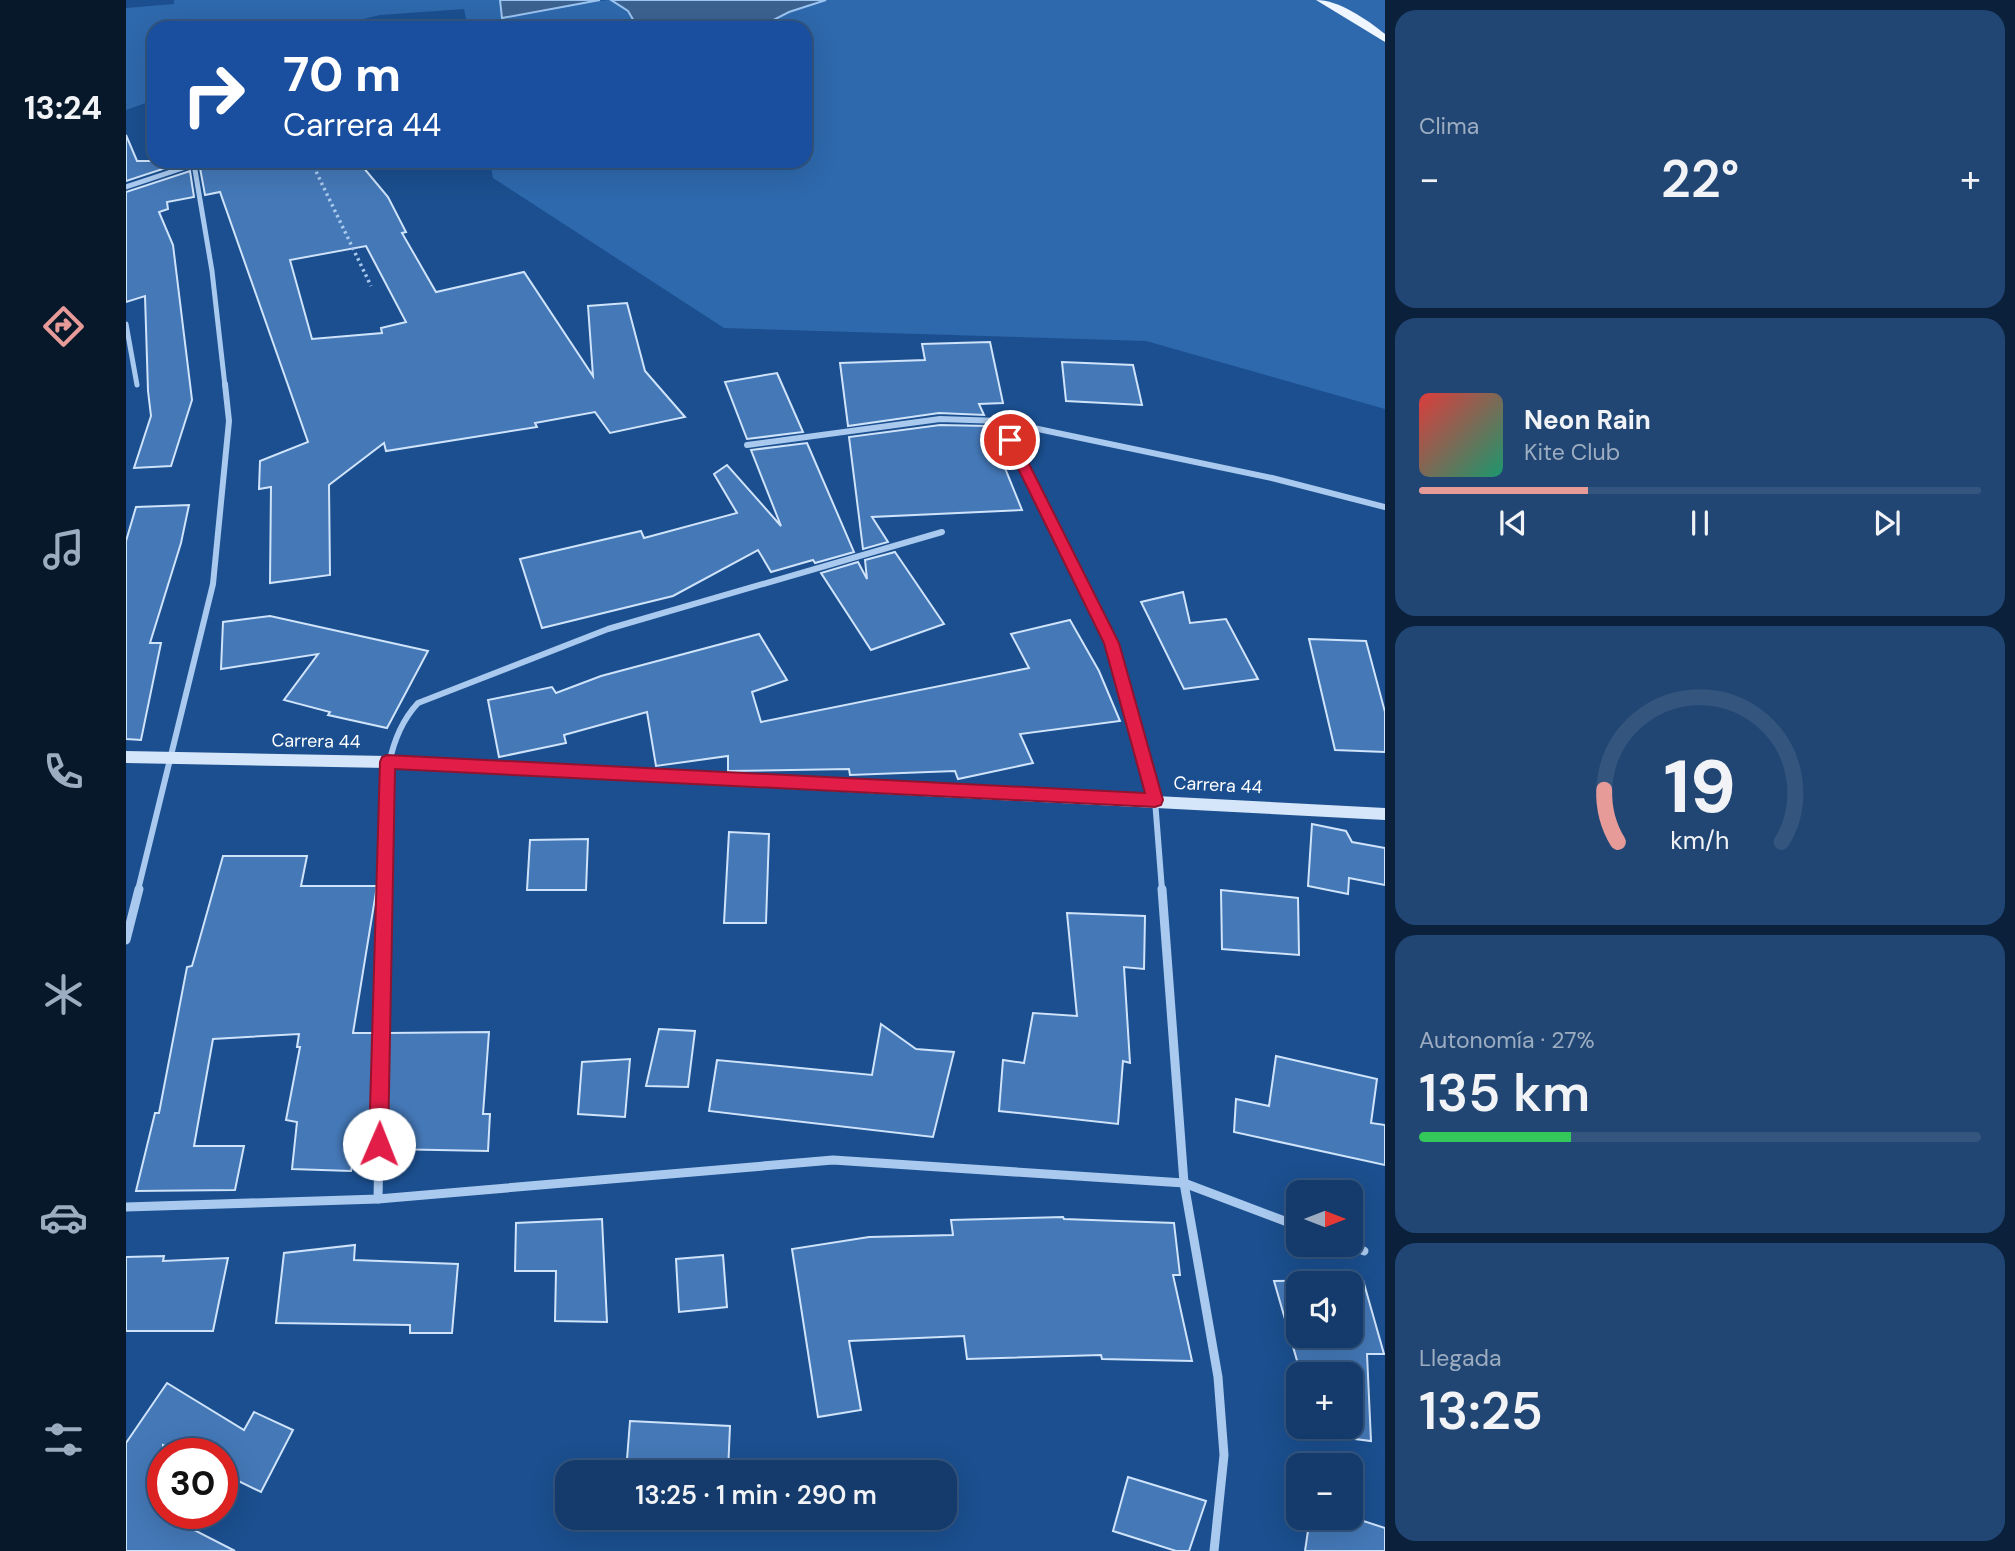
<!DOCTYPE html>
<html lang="es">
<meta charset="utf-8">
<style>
:root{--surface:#143b6b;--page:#214673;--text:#f1f3f6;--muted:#9dadc1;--line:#33557e;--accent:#e69b98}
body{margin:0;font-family:"DM Sans",sans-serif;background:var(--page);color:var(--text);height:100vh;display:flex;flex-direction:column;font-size:26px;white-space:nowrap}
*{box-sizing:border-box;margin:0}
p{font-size:23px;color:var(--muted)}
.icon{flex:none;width:38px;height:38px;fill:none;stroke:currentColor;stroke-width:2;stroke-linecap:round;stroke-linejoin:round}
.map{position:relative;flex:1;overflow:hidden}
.drawer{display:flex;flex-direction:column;gap:10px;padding:10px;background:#0b203b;width:630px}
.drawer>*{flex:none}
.hud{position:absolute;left:21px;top:21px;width:665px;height:147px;border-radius:21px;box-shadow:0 7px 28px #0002,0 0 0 2px var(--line);background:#1a4fa0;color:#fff;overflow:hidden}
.needle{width:46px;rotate:90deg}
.controls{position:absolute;left:1160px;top:1180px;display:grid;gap:14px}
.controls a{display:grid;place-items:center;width:77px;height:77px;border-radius:14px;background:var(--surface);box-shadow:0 7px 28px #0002,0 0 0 2px var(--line);font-size:35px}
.speed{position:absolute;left:21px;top:1438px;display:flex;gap:14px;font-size:35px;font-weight:700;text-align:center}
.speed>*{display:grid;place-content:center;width:91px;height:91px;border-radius:50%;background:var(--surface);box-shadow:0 7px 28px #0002,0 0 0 2px var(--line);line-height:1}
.speed .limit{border:10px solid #d22;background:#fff;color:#111}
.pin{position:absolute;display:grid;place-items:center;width:60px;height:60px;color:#fff;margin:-30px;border:4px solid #fff;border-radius:50%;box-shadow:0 2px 7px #0007}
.me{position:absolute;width:77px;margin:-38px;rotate:1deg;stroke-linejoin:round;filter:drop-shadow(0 0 5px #0008)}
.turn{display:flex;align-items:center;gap:24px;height:147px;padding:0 21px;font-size:32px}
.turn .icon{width:91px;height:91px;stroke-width:2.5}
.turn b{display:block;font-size:49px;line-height:60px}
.big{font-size:52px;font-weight:600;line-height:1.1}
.drawer .card{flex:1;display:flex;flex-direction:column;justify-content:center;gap:10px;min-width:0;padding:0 24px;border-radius:21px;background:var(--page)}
.drawer .dial{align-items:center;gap:0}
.dial svg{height:182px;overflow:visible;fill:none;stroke:var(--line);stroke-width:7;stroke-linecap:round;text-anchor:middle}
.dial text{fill:var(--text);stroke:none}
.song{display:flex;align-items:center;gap:21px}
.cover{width:84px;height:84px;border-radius:10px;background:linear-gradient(135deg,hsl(0 70% 55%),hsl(160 70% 35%))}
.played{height:7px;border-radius:4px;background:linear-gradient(90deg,var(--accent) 30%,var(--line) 30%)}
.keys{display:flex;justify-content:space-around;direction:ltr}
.heat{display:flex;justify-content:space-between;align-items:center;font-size:38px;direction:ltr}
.charge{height:10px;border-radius:5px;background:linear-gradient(90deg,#34c759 27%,var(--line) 0)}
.trip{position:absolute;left:429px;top:1460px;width:402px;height:70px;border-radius:21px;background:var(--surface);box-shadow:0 7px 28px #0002,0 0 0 2px var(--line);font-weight:600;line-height:70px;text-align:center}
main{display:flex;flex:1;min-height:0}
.tab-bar{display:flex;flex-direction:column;width:126px;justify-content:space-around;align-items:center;background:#08182b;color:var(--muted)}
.tab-bar .icon{width:49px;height:49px}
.tab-bar .on{color:var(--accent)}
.tab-bar b{font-size:32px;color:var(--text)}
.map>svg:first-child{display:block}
</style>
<main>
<nav class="tab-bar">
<b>13:24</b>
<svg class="icon on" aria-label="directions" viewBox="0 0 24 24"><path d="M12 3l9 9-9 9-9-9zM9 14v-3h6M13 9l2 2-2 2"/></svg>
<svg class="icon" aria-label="music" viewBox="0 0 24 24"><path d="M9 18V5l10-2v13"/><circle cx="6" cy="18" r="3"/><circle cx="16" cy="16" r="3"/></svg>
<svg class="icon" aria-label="phone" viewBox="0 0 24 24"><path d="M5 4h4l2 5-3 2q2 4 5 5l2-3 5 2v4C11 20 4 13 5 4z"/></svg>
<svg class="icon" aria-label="climate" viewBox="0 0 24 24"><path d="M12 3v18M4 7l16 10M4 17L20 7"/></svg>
<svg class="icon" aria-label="car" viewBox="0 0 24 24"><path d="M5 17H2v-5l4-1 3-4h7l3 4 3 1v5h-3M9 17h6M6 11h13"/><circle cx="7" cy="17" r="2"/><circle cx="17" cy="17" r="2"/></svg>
<svg class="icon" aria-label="filters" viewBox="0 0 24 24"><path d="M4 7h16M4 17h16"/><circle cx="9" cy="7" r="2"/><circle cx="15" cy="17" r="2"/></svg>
</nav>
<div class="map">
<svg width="1259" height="1551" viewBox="0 0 1259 1551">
<rect width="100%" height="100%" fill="#1b4f8f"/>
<g fill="#2e69ad">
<path d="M48 0H374L376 17C397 13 468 0 486 0 498 5 506 17 512 28H342L338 9 254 15 200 28H28V100L0 110V8L48 4Z"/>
<path d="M700 0H1259V409L1020 341 598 328 367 178 364 161H679V28H632L663 12Z"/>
</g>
<g fill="#3c6290" stroke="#9cc4f0" stroke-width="2">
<path d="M374 0H474L376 18Z"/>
<path d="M485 0H700L663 12 632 28H512L502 11Z"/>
</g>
<g fill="#4478b7" stroke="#cfe3fa" stroke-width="2" fill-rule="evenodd">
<path d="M0 135 11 161H61L0 181Z"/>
<path d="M83 161H232L262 197 280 232 276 233 310 292 398 272 467 376 462 306 501 303 519 371 559 417 484 433 469 412 409 423 411 427 260 451 258 443 203 485 204 575 144 583 145 487 133 489 134 461 182 442 94 192 79 195 74 168ZM240 246 280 322 255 328 256 333 186 339 164 260Z"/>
<path d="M64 171 68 197 41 202 42 209 33 212 47 245 66 400 45 466 8 468 25 416 22 391 19 296 0 302V192Z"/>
<path d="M864 342 877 403 853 404 858 415 813 413 722 426 714 363 799 360 796 344Z"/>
<path d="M936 362 1007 365 1016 405 940 401Z"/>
<path d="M651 373 677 432 621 439 599 382Z"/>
<path d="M814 425 862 426 896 510 746 517 762 542 737 549 723 437Z"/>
<path d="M681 443 728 552 689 563 687 560 645 572 632 550 547 596 416 628 394 559 515 531 518 538 611 513 588 474 601 465 655 526 625 450Z"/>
<path d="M63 505 55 543 24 643H35L15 740 0 739V541L10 507Z"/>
<path d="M769 552 818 624 745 650 695 573 732 562 741 579 739 560Z"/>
<path d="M1057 592 1064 623 1100 619 1132 679 1058 689 1015 602Z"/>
<path d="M144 616 302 651 261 728 202 715 204 712 158 700 192 654 95 669 97 622Z"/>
<path d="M944 620 973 671 994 721 894 734 907 763 832 779 829 771 724 775 723 769 602 771V756L530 766 521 712 438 735 440 743 373 757 362 700 426 687 430 693 475 676 633 634 661 680 626 692 635 722 903 668 885 634Z"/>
<path d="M1183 639 1240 641 1259 712V752L1209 750Z"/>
<path d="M1186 824 1220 831 1226 842 1259 848V885L1223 878 1222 894 1182 886Z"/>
<path d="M603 832 643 834 640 923H598Z"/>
<path d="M462 839 460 890H401L404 840Z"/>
<path d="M97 856H181L175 886H251L227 1033H248L246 1149 229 1148 225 1171 166 1169 171 1122 160 1120 174 1047H171L173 1034 87 1039 68 1146H118L109 1190 10 1191 29 1113H33L61 967 66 966Z"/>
<path d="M1095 890 1172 898 1173 955 1096 949Z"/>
<path d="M941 913 1019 916 1018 969 998 967 1004 1063 997 1061 992 1124 873 1111 877 1060 898 1063 907 1013 951 1016Z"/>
<path d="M755 1024 790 1049 828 1052 807 1137 583 1111 591 1060 746 1075Z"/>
<path d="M533 1029 569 1031 562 1087 520 1086Z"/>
<path d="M363 1032 357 1114H364L362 1151 260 1149 262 1033Z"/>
<path d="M1150 1056 1251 1079 1245 1123 1259 1125V1165L1108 1132 1110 1099 1143 1106Z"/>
<path d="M504 1059 499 1117 452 1114 456 1062Z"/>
<path d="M937 1217 938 1219 1048 1223 1054 1275H1047L1066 1361 976 1359 975 1355 841 1359 838 1336 723 1341 735 1410 692 1417 666 1249 743 1237 827 1235 825 1220Z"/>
<path d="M476 1219 481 1322 429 1321 430 1271H389L390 1223Z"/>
<path d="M229 1245 228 1260 332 1264 326 1333H284V1325L150 1323 158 1253Z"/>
<path d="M597 1255 601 1307 553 1312 550 1259Z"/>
<path d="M38 1256 37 1261 102 1258 87 1331H0V1257Z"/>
<path d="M1237 1280 1258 1354H1241L1245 1441 1174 1432 1173 1426H1225V1374H1172V1426L1162 1370 1174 1371 1148 1281ZM1172 1283H1225V1335H1172Z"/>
<path d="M41 1383 118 1430 128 1412 167 1430 135 1492 96 1473V1454H57L37 1445V1514L109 1551H0V1443Z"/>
<path d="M504 1421 604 1426 602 1472H500Z"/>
<path d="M1002 1477 1080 1501 1063 1551H1050L987 1531Z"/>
<path d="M1184 1517H1225L1259 1528V1551H1179Z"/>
</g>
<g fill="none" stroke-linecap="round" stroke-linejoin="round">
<path stroke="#a9c9ee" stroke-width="3.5" stroke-dasharray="2.5 3.5" stroke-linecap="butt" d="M185 161 245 286"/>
<g stroke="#a9c9ee" stroke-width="5">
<path d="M68 164 86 271 99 386"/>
<path d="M0 187 78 161"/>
<path d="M0 324 11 385"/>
</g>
<g stroke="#a9c9ee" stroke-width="6">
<path d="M874 421 985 643 1029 800 1036 890"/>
<path d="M621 445 814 419 874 421 1146 478 1259 507"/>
<path d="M12 890 87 584 103 421 99 384"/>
<path d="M258 890C260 830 248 750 292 703L482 629 816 532"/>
</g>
<g stroke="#a9c9ee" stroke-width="9">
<path d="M1036 889 1058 1183 1092 1377 1098 1455 1088 1551"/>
<path d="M0 940 13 889"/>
<path d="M252 1199 258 889"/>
<path d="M0 1207 252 1199 707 1160 1058 1183 1172 1226"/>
<path d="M1222 1244 1238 1251"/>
</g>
<path fill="#d6e6fa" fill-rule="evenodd" d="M0 751 261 756 1259 808V820L261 768 0 763Z"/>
<path fill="#f0f6ff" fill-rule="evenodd" d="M1190 0C1213 0 1240 19 1259 34V42Z"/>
</g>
<path fill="#e11d48" stroke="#92132f" stroke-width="2" d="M884 436 891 440 993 643 1037 800 1035 805 1029 807 269 769 262 1144 260 1151 253 1153 246 1151 243 1144 254 762 256 757 261 755 1019 793 978 643 878 440Z"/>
<g text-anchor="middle" stroke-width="7" stroke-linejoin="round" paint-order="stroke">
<g font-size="18" fill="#fff" stroke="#1b4f8f">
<text transform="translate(190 741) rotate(1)" y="6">Carrera 44</text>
<text transform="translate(1092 785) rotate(3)" y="6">Carrera 44</text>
</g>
</g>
</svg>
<div class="controls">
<a><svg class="needle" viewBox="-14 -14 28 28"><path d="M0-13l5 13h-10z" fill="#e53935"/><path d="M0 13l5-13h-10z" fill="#9dadc1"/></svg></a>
<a><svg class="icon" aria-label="sound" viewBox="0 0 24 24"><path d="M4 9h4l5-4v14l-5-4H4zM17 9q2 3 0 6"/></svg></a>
<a>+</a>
<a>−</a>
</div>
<div class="speed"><div class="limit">30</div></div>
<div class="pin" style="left:884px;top:440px;background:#d93025"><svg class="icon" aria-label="arrive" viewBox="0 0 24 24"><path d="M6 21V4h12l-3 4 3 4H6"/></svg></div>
<svg class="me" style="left:253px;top:1144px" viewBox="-20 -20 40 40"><circle r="19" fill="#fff"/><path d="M0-13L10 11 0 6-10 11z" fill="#e11d48"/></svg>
<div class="trip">13:25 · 1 min · 290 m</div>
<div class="hud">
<div class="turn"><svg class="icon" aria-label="right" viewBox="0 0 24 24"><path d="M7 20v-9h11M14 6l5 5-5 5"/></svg><div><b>70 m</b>Carrera 44</div></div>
</div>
</div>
<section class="drawer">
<div class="card"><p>Clima</p>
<div class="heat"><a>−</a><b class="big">22°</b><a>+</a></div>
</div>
<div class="card">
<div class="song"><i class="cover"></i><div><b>Neon Rain</b><p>Kite Club</p></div></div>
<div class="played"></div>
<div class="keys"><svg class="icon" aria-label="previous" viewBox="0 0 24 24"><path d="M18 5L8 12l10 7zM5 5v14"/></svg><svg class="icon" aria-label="pause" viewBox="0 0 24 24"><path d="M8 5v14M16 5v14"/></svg><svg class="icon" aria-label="next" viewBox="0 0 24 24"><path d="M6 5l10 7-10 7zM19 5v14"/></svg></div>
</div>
<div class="card dial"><svg viewBox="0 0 100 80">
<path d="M14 69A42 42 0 1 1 86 69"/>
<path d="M14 69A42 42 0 0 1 8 46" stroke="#e69b98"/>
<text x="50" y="56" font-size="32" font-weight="700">19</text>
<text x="50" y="72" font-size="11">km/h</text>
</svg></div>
<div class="card"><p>Autonomía · 27%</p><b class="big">135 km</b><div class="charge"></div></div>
<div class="card"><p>Llegada</p><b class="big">13:25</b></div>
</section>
</main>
